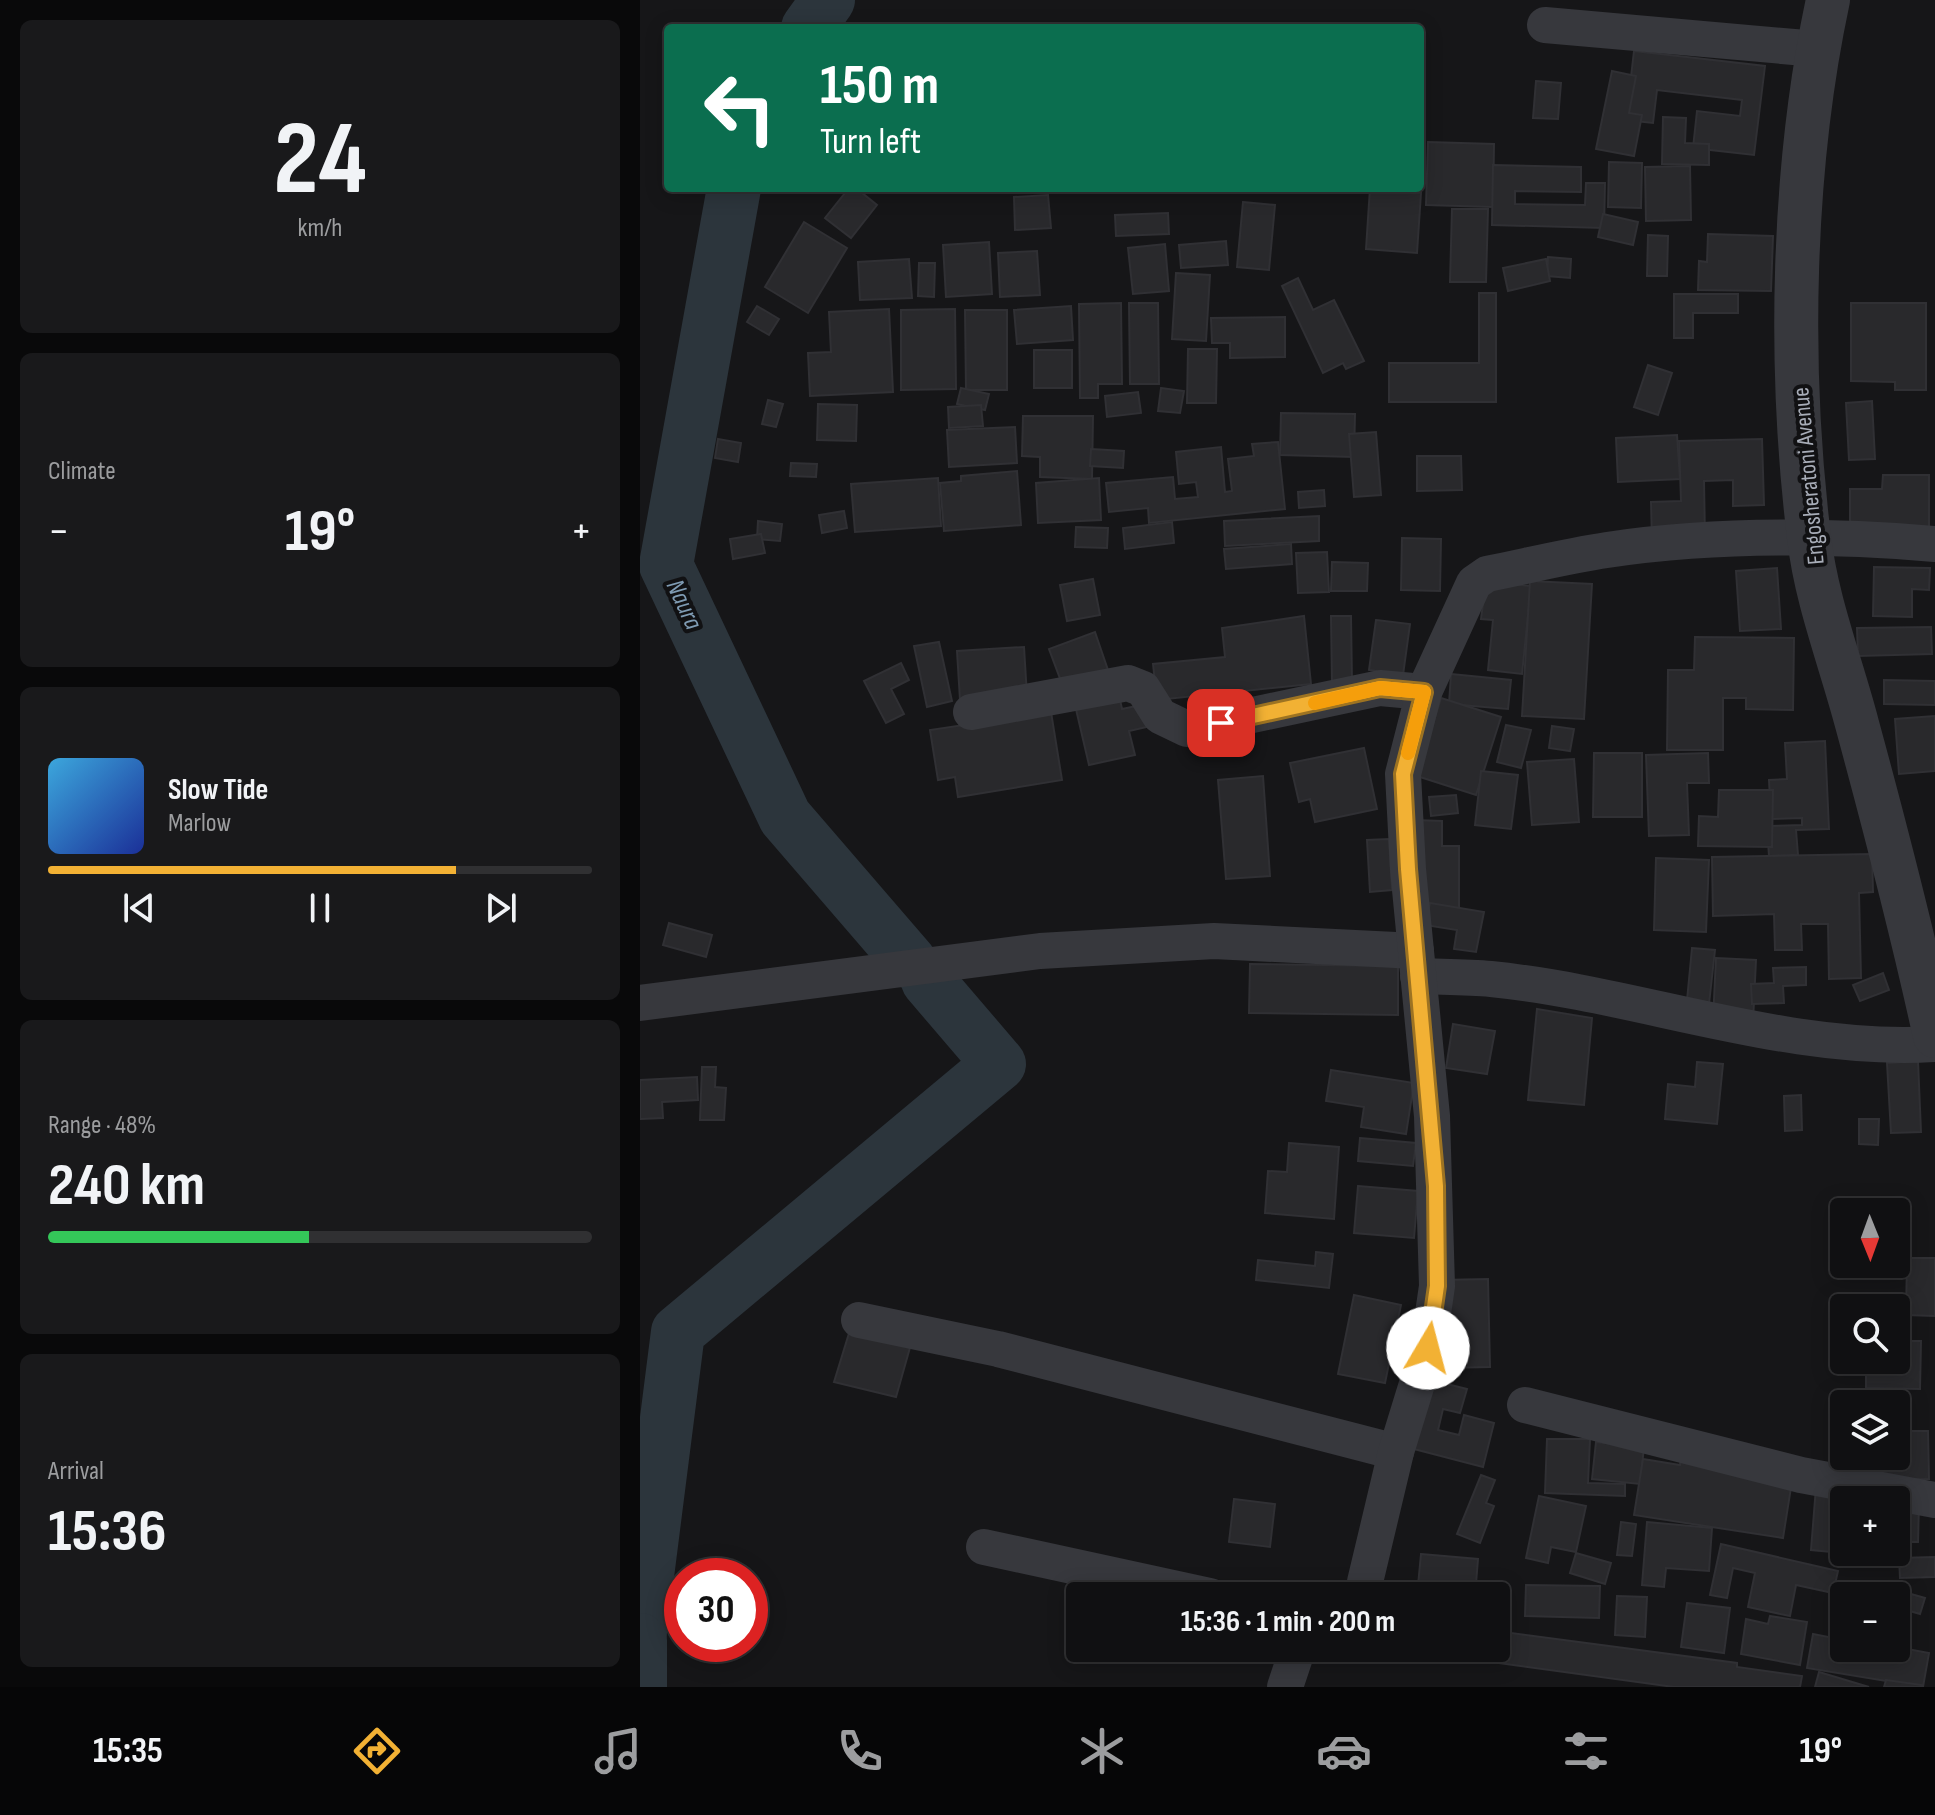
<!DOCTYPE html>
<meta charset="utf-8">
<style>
:root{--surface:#101012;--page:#19191b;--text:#f1f3f6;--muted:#9c9d9f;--line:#303032;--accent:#f2b134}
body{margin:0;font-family:"Sofia Sans Condensed",sans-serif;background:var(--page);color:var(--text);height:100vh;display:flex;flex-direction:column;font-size:30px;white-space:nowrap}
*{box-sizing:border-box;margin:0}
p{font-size:26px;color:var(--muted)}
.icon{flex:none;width:44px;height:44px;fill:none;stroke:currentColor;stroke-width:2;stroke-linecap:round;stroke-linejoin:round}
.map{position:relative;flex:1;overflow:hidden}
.sheet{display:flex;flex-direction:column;gap:20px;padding:20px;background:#09090a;width:640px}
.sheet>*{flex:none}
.banner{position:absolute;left:24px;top:24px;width:760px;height:168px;border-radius:8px;box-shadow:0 4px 20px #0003,0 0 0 2px var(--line);background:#0b6e4f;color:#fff;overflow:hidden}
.needle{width:52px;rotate:179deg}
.buttons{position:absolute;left:1190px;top:1198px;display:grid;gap:16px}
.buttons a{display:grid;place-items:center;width:80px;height:80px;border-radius:8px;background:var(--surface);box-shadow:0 4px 20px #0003,0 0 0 2px var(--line);font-size:40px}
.speed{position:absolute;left:24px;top:1558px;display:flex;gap:16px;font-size:40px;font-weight:700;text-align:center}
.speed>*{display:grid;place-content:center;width:104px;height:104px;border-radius:50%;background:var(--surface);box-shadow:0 4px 20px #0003,0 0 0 2px var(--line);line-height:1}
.speed .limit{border:12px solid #d22;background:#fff;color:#111}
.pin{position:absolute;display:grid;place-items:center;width:68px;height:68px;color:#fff;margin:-34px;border-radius:16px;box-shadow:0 4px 12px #0006}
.me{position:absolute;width:88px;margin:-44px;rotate:8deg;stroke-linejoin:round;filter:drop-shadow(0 0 6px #0008)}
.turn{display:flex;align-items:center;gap:28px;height:168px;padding:0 24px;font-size:36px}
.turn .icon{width:104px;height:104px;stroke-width:2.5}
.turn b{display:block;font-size:56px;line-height:68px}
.big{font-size:60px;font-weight:700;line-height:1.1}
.sheet .widget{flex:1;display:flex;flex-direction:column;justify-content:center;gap:12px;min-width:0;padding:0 28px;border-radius:12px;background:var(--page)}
.sheet .dial{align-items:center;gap:0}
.dial b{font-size:104px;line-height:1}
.song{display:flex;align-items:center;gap:24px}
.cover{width:96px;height:96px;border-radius:12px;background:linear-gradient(135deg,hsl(200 70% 55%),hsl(230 70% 35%))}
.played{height:8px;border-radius:4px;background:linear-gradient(90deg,var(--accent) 75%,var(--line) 75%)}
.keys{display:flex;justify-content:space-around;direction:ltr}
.heat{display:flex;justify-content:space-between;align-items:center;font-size:44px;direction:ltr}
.charge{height:12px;border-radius:6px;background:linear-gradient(90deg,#34c759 48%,var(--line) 0)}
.trip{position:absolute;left:426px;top:1582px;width:444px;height:80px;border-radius:8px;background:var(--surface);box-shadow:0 4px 20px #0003,0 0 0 2px var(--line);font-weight:700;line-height:80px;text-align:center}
.dock{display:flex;height:128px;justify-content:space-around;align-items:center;background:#060607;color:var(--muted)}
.dock .icon{width:56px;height:56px}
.dock .selected{color:var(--accent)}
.dock b{font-size:36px;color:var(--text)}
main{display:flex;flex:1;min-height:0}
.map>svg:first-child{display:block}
</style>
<main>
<section class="sheet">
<div class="widget dial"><b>24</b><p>km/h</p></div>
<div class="widget"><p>Climate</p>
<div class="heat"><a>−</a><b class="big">19°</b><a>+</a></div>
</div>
<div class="widget">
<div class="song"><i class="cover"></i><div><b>Slow Tide</b><p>Marlow</p></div></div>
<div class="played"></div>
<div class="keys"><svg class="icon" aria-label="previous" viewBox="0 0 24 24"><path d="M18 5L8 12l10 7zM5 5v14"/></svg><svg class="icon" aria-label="pause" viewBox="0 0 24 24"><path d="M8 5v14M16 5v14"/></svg><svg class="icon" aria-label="next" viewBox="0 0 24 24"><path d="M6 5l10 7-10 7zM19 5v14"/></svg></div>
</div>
<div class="widget"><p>Range · 48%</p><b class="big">240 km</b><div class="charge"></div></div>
<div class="widget"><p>Arrival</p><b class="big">15:36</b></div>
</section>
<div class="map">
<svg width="1295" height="1687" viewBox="0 0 1295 1687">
<rect width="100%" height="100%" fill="#161618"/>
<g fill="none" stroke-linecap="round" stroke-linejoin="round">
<g stroke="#2c353c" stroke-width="54">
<path d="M168 28 188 0"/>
<path d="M94 188 26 565 145 817 270 962"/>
<path d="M0 1631 38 1332 359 1064 288 981"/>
<path d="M0 1640V1687"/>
</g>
</g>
<g fill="#29292c" stroke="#303034" stroke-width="2">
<path d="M994 51 1125 66 1114 155 1053 148 1057 111 1100 116 1102 100 1017 90 1013 123 986 120Z"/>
<path d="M972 71 996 76 989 113 1002 115 994 156 956 149Z"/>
<path d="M896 81 921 83 918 119 893 118Z"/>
<path d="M1023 117 1046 118 1045 143 1069 144V165L1022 164Z"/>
<path d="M788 142 854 144 853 207 786 205Z"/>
<path d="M969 162 1002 163 1001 208 968 207Z"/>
<path d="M853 165 941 167V192L875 191V204L945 205 946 183H965L964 228 852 225Z"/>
<path d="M1050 166 1051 220 1006 221 1005 167Z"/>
<path d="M209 188H216L237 205 211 238 185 218Z"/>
<path d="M730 188H767V192L781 193 777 253 726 249Z"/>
<path d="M408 195 411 228 375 230 374 197Z"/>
<path d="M603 202 635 205 629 270 597 267Z"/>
<path d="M812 209H848L846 282H810Z"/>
<path d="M528 213 529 234 476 236 475 215Z"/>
<path d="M963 214 998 222 993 245 958 237Z"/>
<path d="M164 222 207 248 168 313 125 287Z"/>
<path d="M1068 234 1133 236 1131 291 1058 290 1059 261 1067 262Z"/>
<path d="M1008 235 1028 236 1027 276H1007Z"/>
<path d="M586 241 588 265 541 268 539 245Z"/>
<path d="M349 242 352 294 306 297 303 245Z"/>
<path d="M525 244 529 291 493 294 488 248Z"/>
<path d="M397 251 400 295 360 297 358 253Z"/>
<path d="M908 257 931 259 930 278 907 276Z"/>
<path d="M269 259 272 298 220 300 218 262Z"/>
<path d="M906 259 910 281 868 291 863 268Z"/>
<path d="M279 263H295L294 297 278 296Z"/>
<path d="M536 273 570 275 566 341 532 339Z"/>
<path d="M658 278 673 310 694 300 724 361 706 369 703 363 683 373 642 286Z"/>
<path d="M839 293H856V402H749V363H839Z"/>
<path d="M1034 294H1098V313H1053V338H1034Z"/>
<path d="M481 303 482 384H458V398H440L439 304Z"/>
<path d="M489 303H518L519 384H490Z"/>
<path d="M1211 303H1286V390H1255V382L1211 381Z"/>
<path d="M117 306 139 319 129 335 107 322Z"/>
<path d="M431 306 433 340 377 344 374 310Z"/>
<path d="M249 309 253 392 170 396 168 353 191 352 189 312Z"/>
<path d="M315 309 316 389 261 390V310Z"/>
<path d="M325 310H367V390H326Z"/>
<path d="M645 317V357L590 358V343H572L571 318Z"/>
<path d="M548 349H577L576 403H547Z"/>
<rect x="394" y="350" width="38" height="38"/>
<path d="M1008 365 1032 373 1018 415 994 407Z"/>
<path d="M321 388 349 394 345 410 317 404Z"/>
<path d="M521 388 544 391 540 413 518 411Z"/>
<path d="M498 392 501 413 467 417 465 396Z"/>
<path d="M128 400 143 404 136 427 122 424Z"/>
<path d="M1232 401 1235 459 1209 460 1206 403Z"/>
<path d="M178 404 217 405 216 441 177 440Z"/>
<path d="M341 405 343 426 309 428 308 407Z"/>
<path d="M641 413 715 414 714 457 640 455Z"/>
<path d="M383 416H453L452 479 400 477V457L382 456Z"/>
<path d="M375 427 377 463 309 467 307 430Z"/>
<path d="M736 432 741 495 714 497 709 434Z"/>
<path d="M1037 435 1040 479 978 482 976 438Z"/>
<path d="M78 439 101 443 98 462 75 458Z"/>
<path d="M1122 439 1124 505 1093 506V480L1064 481 1065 539 1012 541 1011 502 1041 501 1039 441Z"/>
<path d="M638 442 645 509 509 523 508 508 469 512 466 483 533 477 535 499 558 497 556 482 539 484 536 452 581 447 585 492 592 491 588 459 614 456 612 444Z"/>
<path d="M451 449 484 451 483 468 450 466Z"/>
<path d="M777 456H821L822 490 777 491Z"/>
<path d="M151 463 177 464 176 477 150 476Z"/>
<path d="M377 471 381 525 304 531 300 483 321 481V476Z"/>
<path d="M1243 475H1289V533H1210V489H1242Z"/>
<path d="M298 478 301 526 215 532 211 484Z"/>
<path d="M459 478 461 520 398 523 396 483Z"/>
<path d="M684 490 685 506 659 508 658 492Z"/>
<path d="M204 511 207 528 182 533 179 515Z"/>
<path d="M679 516V541L585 546 584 521Z"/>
<path d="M118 521 142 524 140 541 117 539Z"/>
<path d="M532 522 534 543 485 549 483 528Z"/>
<path d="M436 527 468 528 467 548 435 547Z"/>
<path d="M121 534 125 553 93 559 90 539Z"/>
<path d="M762 538 801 539 800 591 761 590Z"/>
<path d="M651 544 652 564 586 569 584 549Z"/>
<path d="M687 552 689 592 658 593 656 553Z"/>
<path d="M692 562 728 563 727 591H691Z"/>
<path d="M1234 567 1290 568 1289 590 1272 589V617L1233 616Z"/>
<path d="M1137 568 1141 629 1100 631 1096 571Z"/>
<path d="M453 579 460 615 427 621 420 585Z"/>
<path d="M846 581 891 586 882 674 848 670 853 620 841 619Z"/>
<path d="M890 581 952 584 944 719 882 716Z"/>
<path d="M664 616 671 684 517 700 513 664 585 657 582 628Z"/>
<path d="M691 616H711L712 683H692Z"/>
<path d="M736 620 770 624 763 675 729 670Z"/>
<path d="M1291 627 1292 654 1218 656 1217 628Z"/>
<path d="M455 632 470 676 425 692 409 649Z"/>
<path d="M1055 637 1154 638 1153 710 1106 709V698H1083V750H1027L1028 670H1054Z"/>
<path d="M299 642 312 701 287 707 274 646Z"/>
<path d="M384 647 387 696 320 700 317 651Z"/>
<path d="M261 663 269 680 251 689 264 714 246 723 224 681Z"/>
<path d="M811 674 871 680 868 709 809 704Z"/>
<path d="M1244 680 1295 681V705L1244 704Z"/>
<path d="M479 695 482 709 506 704 511 726 489 731 495 755 449 765 435 705Z"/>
<path d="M801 698 861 717 836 795 777 776Z"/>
<path d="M411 712 422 780 318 797 315 777 298 780 290 730Z"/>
<path d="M1295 716V771L1259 774 1255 719Z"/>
<path d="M866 725 891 730 881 768 857 762Z"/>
<path d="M912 726 934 729 930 751 909 748Z"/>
<path d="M1185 741 1189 829 1156 830 1158 855 1129 856 1127 826 1162 825V818L1131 819 1129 780 1147 779 1145 743Z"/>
<path d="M724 748 737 809 675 822 670 799 659 802 650 763Z"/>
<path d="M954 753H1002V817H953Z"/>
<path d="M1068 753 1069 783H1047L1049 835 1009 836 1006 755Z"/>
<path d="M934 759 939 822 892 825 887 762Z"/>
<path d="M841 771 878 775 871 829 835 825Z"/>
<path d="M623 776 630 876 586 879 578 780Z"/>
<path d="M1079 790H1133L1132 847 1058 846 1059 816 1078 817Z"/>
<path d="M816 795 818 813 791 816 789 797Z"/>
<path d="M774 820 802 821V846H819V909L774 906Z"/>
<path d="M749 839 752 890 730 892 727 840Z"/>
<path d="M1232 854 1233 892 1219 893 1221 978 1189 979 1188 924H1161L1162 950H1135L1134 914 1073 916 1072 857Z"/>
<path d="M1016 858 1069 860 1066 932 1014 930Z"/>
<path d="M790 903 844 912 836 952 814 949 817 930 785 925Z"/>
<path d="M29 923 72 935 66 957 23 945Z"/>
<path d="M1052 948 1075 950 1068 1013 1046 1011Z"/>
<path d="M1076 958 1116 960 1113 1022 1073 1020Z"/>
<path d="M610 964 758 966V1015L609 1013Z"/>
<path d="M1166 967V985L1143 986 1144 1003 1112 1004 1111 984 1134 983 1133 968Z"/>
<path d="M1243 973 1249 990 1220 1001 1213 985Z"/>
<path d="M897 1009 952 1018 944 1105 888 1100Z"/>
<path d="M813 1024 855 1031 847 1074 806 1068Z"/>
<path d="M1278 1061 1281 1132 1251 1133 1247 1063Z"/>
<path d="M1057 1062 1083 1064 1077 1124 1025 1119 1028 1084 1055 1087Z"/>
<path d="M62 1067H76L75 1087 86 1088 84 1120H60Z"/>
<path d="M691 1070 774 1083 766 1134 721 1127 724 1107 686 1101Z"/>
<path d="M57 1077 58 1100 22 1102 23 1118 0 1119V1080Z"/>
<path d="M1161 1095 1162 1130 1145 1131 1144 1096Z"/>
<path d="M1219 1119H1239L1238 1145 1219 1144Z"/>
<path d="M720 1138 776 1143 773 1166 718 1161Z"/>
<path d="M649 1143 699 1147 694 1219 625 1213 628 1171 647 1172Z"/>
<path d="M718 1186 778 1191 774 1238 714 1233Z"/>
<path d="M676 1252 693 1254 689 1288 616 1280 618 1260 675 1266Z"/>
<path d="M1267 1258H1295V1316L1266 1315Z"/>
<path d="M848 1279 850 1367 802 1368 801 1280Z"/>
<path d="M714 1295 761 1305 745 1383 698 1374Z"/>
<path d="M210 1330 271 1344 256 1397 194 1382Z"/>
<path d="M1256 1341H1281L1280 1389 1226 1388V1360H1256Z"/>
<path d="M787 1379 827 1389 820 1413 803 1409 798 1430 819 1435 824 1415 854 1423 843 1467 770 1448Z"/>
<path d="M1256 1431H1288L1289 1479 1212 1480V1456H1256Z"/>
<path d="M907 1439H950L948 1483 985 1484V1496L905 1493Z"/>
<path d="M956 1442 1004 1447 1000 1484 952 1479Z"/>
<path d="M1003 1459 1040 1465 1041 1460 1152 1481 1143 1538 994 1515Z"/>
<path d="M841 1475 855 1480 846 1503 854 1506 840 1543 817 1534Z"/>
<path d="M1176 1487 1204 1500V1552H1224V1555L1171 1550Z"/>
<path d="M899 1496 946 1506 936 1552 911 1547 908 1563 886 1558Z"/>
<path d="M594 1499 635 1504 630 1547 589 1542Z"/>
<path d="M1256 1505H1279L1278 1542H1256Z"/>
<path d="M981 1522 996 1524 992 1556 977 1555Z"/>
<path d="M1007 1522 1072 1528 1069 1571 1026 1568 1024 1587 1002 1585Z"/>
<path d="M1081 1544 1198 1571 1193 1593 1156 1585 1150 1616 1108 1607 1115 1573 1093 1568 1087 1598 1070 1595Z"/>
<path d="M936 1553 971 1563 965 1584 930 1573Z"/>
<path d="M781 1554 838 1559 835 1596H777Z"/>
<path d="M1295 1557V1577L1260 1578 1259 1558Z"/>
<path d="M886 1585 960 1586 959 1618 885 1616Z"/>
<path d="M720 1587 766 1591V1596H719Z"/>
<path d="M1264 1592 1285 1598 1280 1614 1259 1608Z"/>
<path d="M977 1596 1007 1597 1005 1637 975 1635Z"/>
<path d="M1047 1603 1090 1608 1084 1653 1041 1647Z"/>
<path d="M1130 1616 1167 1622 1160 1665 1101 1654 1106 1619 1128 1624Z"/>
<path d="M856 1631 1097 1663V1667L1162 1676 1160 1687H1034L807 1656 808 1648H856Z"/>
<path d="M1173 1634 1204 1640V1648H1211V1652L1252 1660 1256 1647 1289 1653 1283 1687 1167 1668Z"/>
<path d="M1179 1672 1229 1687H1175Z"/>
<path d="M1246 1680 1282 1685V1687H1244Z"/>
</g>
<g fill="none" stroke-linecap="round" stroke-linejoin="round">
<g stroke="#37383d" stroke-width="36">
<path d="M905 25 1177 49"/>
<path d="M331 712 488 683 503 689 520 716 547 729 740 688 784 692"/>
<path d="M778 976C802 977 827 977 851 979 1000 994 1144 1053 1295 1044"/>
<path d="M0 1003 400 951 574 941 776 951"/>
<path d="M219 1320 358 1349 756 1452"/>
<path d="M885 1405 1161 1475 1295 1500"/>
<path d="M344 1547 570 1596"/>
<path d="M725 1582 756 1452 788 1348 797 1286 792 1116 768 869 763 774 784 692 834 583 847 574C887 566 927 556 967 550 1074 534 1187 535 1295 544"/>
<path d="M645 1687 658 1648"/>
</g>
<path stroke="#37383d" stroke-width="44" d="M1188 0C1152 168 1148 366 1169 537 1176 600 1201 663 1217 724 1245 827 1272 931 1295 1036"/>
</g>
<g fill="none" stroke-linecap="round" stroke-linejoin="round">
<defs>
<path id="route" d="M581 723 740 688 784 692 763 774 768 869 796 1186 797 1286 788 1348"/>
</defs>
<use href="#route" stroke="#9d7322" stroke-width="20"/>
<use href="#route" stroke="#f2b134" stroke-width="14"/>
<path stroke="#f59e0b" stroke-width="14" d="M675 703 740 688 784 692 768 753"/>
</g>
<g text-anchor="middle" stroke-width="8" stroke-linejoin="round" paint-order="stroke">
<g font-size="24" fill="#a8adb8" stroke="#111113">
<text transform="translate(1168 476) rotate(-95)" y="8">Engosheratoni Avenue</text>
</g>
<g font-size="26" font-style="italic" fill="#7f9bb3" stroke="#111113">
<text transform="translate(45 604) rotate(65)" y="9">Naura</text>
</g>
</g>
</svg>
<div class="buttons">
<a><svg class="needle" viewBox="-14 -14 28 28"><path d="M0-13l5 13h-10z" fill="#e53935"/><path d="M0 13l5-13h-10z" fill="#9c9d9f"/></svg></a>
<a><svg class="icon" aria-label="search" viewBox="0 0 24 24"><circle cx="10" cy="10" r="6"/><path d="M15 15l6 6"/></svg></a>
<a><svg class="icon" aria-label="layers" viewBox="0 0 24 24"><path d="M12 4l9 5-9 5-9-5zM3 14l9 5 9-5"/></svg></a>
<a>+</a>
<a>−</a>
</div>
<div class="speed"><div class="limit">30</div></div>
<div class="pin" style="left:581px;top:723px;background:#d93025"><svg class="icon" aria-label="arrive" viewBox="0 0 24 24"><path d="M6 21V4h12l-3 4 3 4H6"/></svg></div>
<svg class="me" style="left:788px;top:1348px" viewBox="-20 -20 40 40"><circle r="19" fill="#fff"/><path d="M0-13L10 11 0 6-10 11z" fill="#f2b134"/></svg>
<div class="trip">15:36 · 1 min · 200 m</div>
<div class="banner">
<div class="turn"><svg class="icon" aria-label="left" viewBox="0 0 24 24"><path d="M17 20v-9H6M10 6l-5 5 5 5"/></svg><div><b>150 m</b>Turn left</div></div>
</div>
</div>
</main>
<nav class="dock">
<b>15:35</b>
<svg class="icon selected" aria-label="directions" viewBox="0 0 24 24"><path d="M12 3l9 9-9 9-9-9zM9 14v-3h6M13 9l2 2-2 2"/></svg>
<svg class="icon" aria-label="music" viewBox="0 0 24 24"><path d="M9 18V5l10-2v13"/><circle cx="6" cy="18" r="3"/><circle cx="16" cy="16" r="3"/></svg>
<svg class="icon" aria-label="phone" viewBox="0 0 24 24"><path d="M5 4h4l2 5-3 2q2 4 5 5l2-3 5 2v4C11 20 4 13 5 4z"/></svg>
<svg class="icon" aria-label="climate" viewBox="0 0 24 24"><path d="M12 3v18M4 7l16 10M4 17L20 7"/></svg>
<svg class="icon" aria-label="car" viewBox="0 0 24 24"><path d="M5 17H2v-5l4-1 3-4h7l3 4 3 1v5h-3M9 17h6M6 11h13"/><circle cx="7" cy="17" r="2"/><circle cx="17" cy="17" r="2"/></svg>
<svg class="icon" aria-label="filters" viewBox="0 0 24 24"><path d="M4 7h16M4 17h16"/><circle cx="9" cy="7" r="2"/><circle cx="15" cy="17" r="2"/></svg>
<b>19°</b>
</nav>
